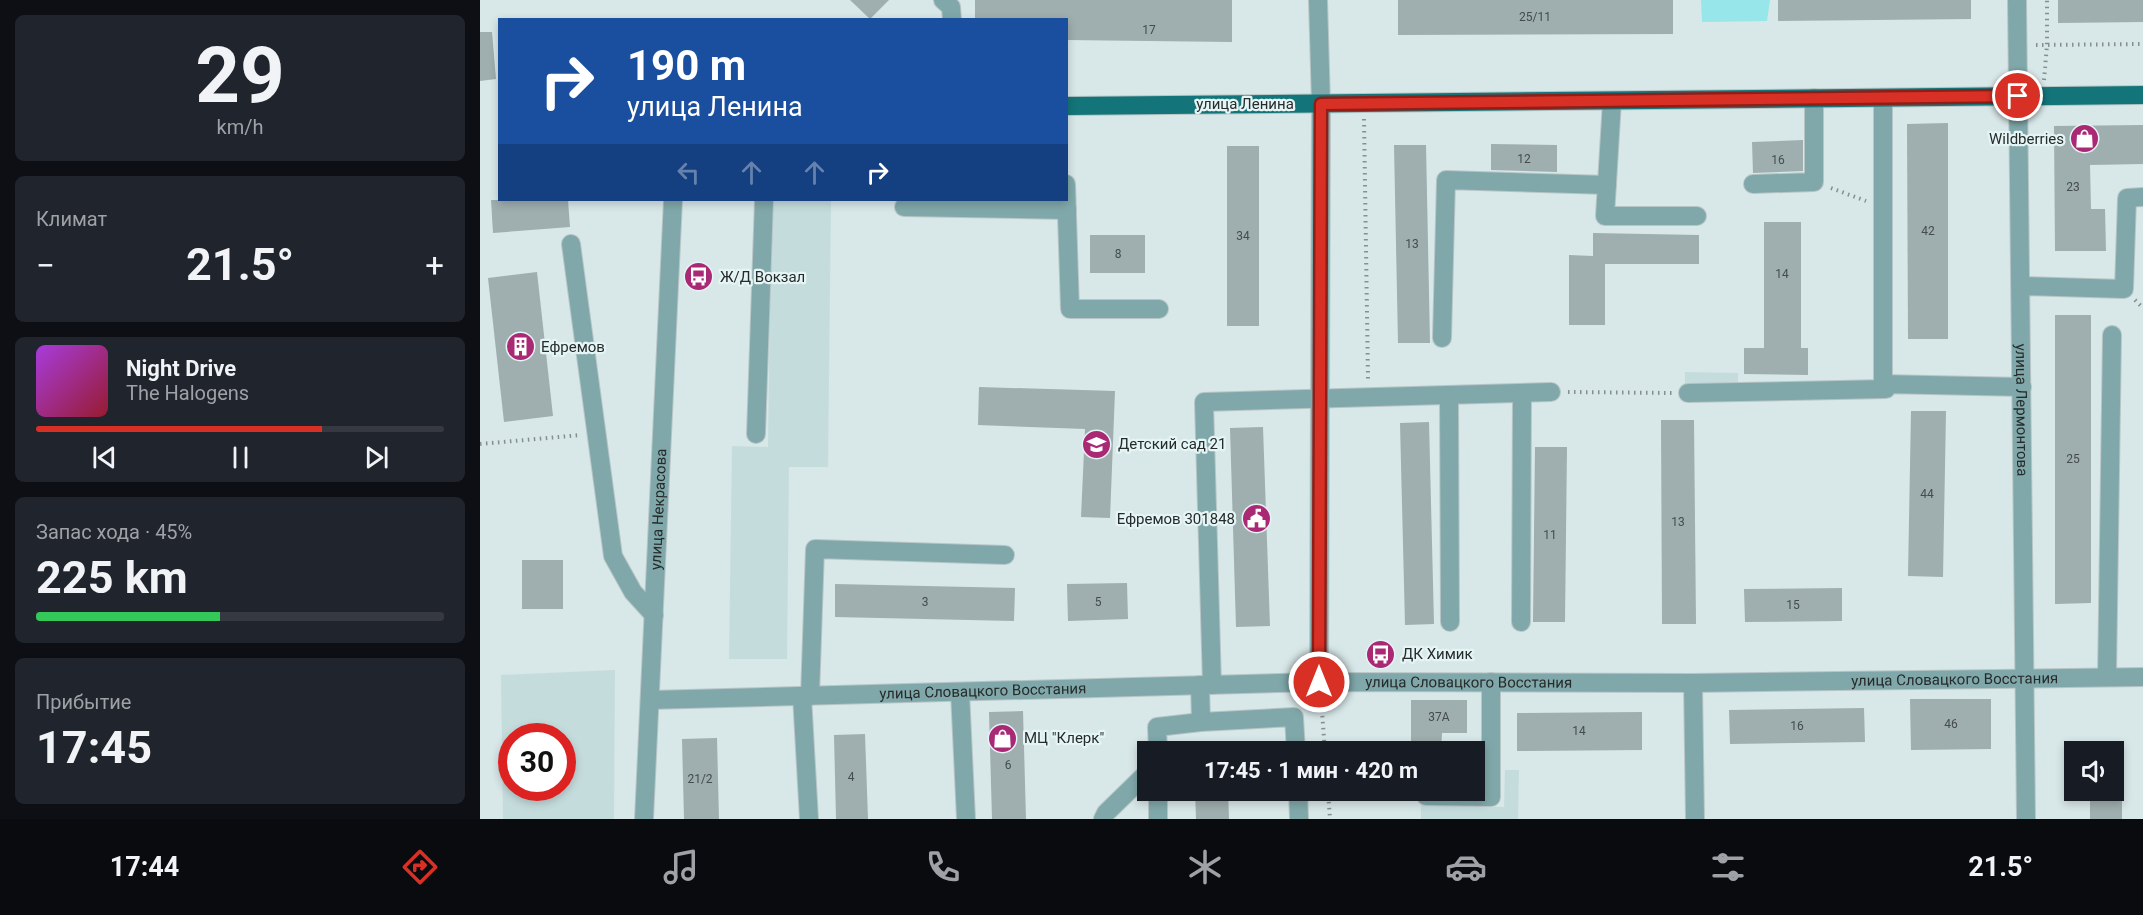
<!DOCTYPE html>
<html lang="ru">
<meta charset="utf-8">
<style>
:root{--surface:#171b24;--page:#20242c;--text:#f1f3f6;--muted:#9ea1a6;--line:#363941;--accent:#d93025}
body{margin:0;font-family:Roboto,sans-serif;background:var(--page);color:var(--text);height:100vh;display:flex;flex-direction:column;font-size:22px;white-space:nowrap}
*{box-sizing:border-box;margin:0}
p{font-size:20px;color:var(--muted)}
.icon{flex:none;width:33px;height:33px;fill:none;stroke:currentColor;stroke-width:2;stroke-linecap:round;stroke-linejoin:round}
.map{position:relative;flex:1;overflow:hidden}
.drawer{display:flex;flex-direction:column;gap:15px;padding:15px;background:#0d0f14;width:480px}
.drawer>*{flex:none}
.top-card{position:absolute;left:18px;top:18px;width:570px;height:183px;border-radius:0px;box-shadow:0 3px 9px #0003;background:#1a4fa0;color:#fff;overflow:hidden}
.tools{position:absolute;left:1584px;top:741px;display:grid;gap:12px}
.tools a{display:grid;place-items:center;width:60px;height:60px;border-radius:0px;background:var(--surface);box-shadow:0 3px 9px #0003;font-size:30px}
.speed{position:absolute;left:18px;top:723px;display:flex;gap:12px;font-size:30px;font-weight:700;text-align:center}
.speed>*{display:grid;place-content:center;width:78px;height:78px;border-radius:50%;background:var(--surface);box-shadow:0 3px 9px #0003;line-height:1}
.speed .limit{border:9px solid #d22;background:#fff;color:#111}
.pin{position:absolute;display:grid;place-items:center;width:51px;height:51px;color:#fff;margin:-26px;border:3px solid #fff;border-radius:50%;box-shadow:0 2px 6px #0007}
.me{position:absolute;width:66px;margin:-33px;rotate:0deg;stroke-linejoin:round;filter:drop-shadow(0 0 4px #0008)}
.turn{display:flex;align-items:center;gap:21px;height:126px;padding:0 30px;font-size:27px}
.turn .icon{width:78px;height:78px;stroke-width:2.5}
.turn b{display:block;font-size:42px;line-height:51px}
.lanes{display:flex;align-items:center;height:57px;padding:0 30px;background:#0003;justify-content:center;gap:30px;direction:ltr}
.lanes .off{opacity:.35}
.big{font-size:45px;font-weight:700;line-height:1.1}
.drawer .widget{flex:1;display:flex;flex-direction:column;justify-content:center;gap:9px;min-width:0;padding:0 21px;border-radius:9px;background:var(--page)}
.drawer .dial{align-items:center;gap:0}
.dial b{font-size:78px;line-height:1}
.song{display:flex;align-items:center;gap:18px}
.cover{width:72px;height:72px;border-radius:9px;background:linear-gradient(135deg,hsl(280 70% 55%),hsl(350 70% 35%))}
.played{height:6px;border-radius:3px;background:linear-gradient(90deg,var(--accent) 70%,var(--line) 70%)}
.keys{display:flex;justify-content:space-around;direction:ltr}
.heat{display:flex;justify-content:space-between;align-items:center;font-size:33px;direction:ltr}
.charge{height:9px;border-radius:4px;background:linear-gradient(90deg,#34c759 45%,var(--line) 0)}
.trip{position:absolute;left:657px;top:741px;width:348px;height:60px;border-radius:0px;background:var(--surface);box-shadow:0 3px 9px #0003;font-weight:700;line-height:60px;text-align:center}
.tabs{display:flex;height:96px;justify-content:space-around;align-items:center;background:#090b0e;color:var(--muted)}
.tabs .icon{width:42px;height:42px}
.tabs .active{color:var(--accent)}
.tabs b{font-size:27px;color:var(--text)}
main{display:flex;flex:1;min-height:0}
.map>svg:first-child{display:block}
</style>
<main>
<section class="drawer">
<div class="widget dial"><b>29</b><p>km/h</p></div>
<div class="widget"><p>Климат</p>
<div class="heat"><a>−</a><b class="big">21.5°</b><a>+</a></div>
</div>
<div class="widget">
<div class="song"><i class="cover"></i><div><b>Night Drive</b><p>The Halogens</p></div></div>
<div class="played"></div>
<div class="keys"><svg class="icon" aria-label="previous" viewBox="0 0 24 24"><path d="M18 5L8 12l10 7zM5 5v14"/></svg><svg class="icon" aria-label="pause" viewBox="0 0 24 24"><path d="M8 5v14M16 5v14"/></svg><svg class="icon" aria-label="next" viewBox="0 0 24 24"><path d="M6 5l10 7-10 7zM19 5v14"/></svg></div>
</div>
<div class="widget"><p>Запас хода · 45%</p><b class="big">225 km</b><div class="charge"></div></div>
<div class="widget"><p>Прибытие</p><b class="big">17:45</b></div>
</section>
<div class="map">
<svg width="1663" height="819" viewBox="0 0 1663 819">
<rect width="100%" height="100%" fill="#d8e7e8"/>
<g fill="#c5dcdd" fill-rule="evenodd">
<path d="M291 200H351L348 467H309L307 659H249L252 446 288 447Z"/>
<path d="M1205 372 1258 373V386H1205Z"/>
<path d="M135 670 134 819H23L21 675ZM82 736V788H32V736Z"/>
<path d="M1025 770H1039L1038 819H941V805L1024 807Z"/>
</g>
<path fill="#97e7ea" d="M1221 0H1290L1287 21 1222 22Z"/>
<g fill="#9faeae">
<path d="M370 0H409L390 19Z"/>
<path d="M495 0H752V42L586 40V20H495Z"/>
<path d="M918 0H1193V34L918 35Z"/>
<path d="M1298 0H1491V19L1298 21Z"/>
<path d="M1578 0H1663V22L1578 23Z"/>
<path d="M0 32H12L16 79 0 81Z"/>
<path d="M1468 123V339H1428L1427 124Z"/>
<path d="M1663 125V164L1610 165 1611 209H1625L1626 251H1575L1574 126Z"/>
<path d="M1323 140V171L1273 173 1272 142Z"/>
<path d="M1011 144 1077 145V172L1011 170Z"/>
<path d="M914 145H946L950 343H918Z"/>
<rect x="747" y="146" width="32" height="180"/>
<path d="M11 200H88L90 227 13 233Z"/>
<path d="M1284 222H1321V348H1328V375L1264 374V348H1284Z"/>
<path d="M1113 233 1219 235V264H1125V325H1089V255L1113 256Z"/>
<rect x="610" y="235" width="55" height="38"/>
<path d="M57 272 73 416 24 422 8 278Z"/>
<path d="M1575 315H1611V603L1575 604Z"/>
<path d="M499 387 635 391 630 518 601 517 605 429 498 425Z"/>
<path d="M1431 411H1466L1463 577 1428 576Z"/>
<path d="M1181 420H1214L1216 624H1182Z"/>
<path d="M949 422 954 624 925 625 920 423Z"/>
<path d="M783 427 790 626 756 627 750 428Z"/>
<path d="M1055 447H1087L1085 622H1053Z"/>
<rect x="42" y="560" width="41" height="49"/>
<path d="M647 583 648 619 588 621 587 584Z"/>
<path d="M355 584 535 588 534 621 355 617Z"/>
<path d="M1362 588V621L1265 622 1264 589Z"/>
<path d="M1430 699H1511V749L1431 750Z"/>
<path d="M931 700H987V733H962L961 752H931Z"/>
<path d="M1384 708 1385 742 1250 744 1249 710Z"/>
<path d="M543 711 546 819H512L509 712Z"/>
<path d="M1162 712V750L1037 751V713Z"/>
<path d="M385 734 388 819H356L354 735Z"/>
<path d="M237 738 239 819H204L202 739Z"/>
<path d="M715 790H748L749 819H716Z"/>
<rect x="1610" y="790" width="32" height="29"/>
</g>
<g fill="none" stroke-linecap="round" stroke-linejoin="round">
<defs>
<g id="minor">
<path d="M463 0 471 7 472 20"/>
<path d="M838 0 841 104 839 682"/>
<path id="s1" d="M1537 0 1546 819"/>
<path d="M1132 101 1125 216H1217"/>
<path d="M586 184 590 309H679"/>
<path d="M1273 184 1334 182V98"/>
<path d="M424 207 587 210"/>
<path d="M91 244 133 556 153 592 174 615"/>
<path d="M1541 286 1644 289 1647 198 1663 197"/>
<path d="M962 338 966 180 1127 185"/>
<path d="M1403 384V98"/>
<path d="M1208 393 1406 389 1403 384 1542 387"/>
<path d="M969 395 970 622"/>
<path d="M276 434 284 200"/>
<path d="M1041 622 1042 393"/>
<path d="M1627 677 1632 335"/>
<path d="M1213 683 1215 819"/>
<path d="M720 685 721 722 814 717 816 752"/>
<path d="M732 685 724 402 1071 392"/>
<path d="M480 692 486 819"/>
<path d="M322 696 329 819"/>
<path d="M330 696 335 549 525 555"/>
<path id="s2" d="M170 700 839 682 1213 683 1663 677"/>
<path d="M678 752 677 727 721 722"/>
<path d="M678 790V819"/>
<path d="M818 790 819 819"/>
<path d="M946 796 1011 797V682"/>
<path id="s3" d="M164 819 193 200"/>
<path d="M623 819 626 813 668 772"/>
</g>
<path id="major" d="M586 106 1663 95"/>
</defs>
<use href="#minor" stroke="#b8c5c6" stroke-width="20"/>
<use href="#major" stroke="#b8c5c6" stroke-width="20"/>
<g stroke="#858f90" stroke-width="4" stroke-dasharray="1.5 4.5" stroke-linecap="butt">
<path d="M1556 45 1663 44"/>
<path d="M1564 80 1567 45V0"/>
<path d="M884 119 888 379"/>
<path d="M1351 188 1386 201"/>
<path d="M1655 300 1663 308"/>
<path d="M1088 392 1192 393"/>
<path d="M0 444 101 435"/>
<path d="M841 698 845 752"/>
<path d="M848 790 850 819"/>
</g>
<use href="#minor" stroke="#80a8aa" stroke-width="18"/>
<use href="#major" stroke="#137579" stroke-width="18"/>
</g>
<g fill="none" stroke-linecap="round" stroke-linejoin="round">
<defs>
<path id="route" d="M839 682 841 104 1538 96"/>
</defs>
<use href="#route" stroke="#8d1f18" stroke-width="15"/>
<use href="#route" stroke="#d93025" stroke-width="10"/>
</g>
<defs>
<symbol id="shop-disc" viewBox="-11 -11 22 22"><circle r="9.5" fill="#aa2975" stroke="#e5f4f5"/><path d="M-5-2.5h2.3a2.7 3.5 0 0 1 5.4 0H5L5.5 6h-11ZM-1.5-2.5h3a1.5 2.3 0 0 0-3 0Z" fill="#fff"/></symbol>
<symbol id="bus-disc" viewBox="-11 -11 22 22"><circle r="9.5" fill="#aa2975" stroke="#e5f4f5"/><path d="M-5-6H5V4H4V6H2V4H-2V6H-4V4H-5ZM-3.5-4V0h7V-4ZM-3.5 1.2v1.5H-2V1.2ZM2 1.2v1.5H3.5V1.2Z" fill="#fff"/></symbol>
<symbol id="building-disc" viewBox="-11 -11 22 22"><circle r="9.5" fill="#aa2975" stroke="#e5f4f5"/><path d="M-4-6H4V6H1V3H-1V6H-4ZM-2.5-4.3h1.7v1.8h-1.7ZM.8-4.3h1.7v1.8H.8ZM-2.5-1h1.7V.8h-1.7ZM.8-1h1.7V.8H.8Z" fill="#fff"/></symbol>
<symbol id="school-disc" viewBox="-11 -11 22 22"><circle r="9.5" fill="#aa2975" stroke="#e5f4f5"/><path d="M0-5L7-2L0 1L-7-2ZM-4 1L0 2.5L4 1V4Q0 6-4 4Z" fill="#fff"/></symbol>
<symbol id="civic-disc" viewBox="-11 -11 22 22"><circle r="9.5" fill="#aa2975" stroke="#e5f4f5"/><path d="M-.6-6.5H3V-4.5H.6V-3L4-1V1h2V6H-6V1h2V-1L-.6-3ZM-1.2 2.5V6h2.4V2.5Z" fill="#fff"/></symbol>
</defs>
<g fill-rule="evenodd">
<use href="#shop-disc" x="1588" y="122" width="33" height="33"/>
<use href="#bus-disc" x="202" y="260" width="33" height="33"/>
<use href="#building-disc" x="24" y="330" width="33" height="33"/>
<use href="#school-disc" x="600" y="428" width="33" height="33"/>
<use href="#civic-disc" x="760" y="502" width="33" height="33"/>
<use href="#bus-disc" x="884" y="638" width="33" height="33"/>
<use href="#shop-disc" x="506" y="722" width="33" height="33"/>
</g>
<g text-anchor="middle" stroke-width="4.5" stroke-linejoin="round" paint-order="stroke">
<g font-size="12" fill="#444c4c">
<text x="1055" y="21">25/11</text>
<text x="669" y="34">17</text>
<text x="1044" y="163">12</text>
<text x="1298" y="164">16</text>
<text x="1593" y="191">23</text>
<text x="1448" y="235">42</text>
<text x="763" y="240">34</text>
<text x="932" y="248">13</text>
<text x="638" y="258">8</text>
<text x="1302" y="278">14</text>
<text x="1593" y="463">25</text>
<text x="1447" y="498">44</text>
<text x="1198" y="526">13</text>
<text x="1070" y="539">11</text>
<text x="445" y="606">3</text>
<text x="618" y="606">5</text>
<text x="1313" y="609">15</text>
<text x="959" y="721">37А</text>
<text x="1471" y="728">46</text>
<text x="1317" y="730">16</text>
<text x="1099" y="735">14</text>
<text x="528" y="769">6</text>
<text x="371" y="781">4</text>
<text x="220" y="783">21/2</text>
</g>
<g font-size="15" fill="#262b2b" stroke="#e5f4f5">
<text x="765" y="109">улица Ленина</text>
<text dy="5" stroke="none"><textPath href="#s1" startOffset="410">улица Лермонтова</textPath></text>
<text dy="5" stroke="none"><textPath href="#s3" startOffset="310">улица Некрасова</textPath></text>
<text dy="5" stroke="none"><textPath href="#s2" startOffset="1305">улица Словацкого Восстания</textPath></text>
<text dy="5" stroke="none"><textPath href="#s2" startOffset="819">улица Словацкого Восстания</textPath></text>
<text dy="5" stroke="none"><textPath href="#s2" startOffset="333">улица Словацкого Восстания</textPath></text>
</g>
<g font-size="15" fill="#262b2b" stroke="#e5f4f5" text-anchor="start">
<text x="1584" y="144" text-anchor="end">Wildberries</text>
<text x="240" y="282">Ж/Д Вокзал</text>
<text x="61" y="352">Ефремов</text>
<text x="638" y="449">Детский сад 21</text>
<text x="755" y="524" text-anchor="end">Ефремов 301848</text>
<text x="922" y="659">ДК Химик</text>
<text x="544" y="743">МЦ "Клерк"</text>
</g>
</g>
</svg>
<div class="tools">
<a><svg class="icon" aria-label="sound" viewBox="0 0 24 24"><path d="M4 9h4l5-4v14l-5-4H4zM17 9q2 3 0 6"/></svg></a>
</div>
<div class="speed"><div class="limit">30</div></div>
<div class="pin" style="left:1538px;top:96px;background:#d93025"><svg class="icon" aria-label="arrive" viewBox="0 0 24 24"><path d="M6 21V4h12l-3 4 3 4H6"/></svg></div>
<svg class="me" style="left:839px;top:682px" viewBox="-20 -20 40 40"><circle r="17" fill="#d93025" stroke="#fff" stroke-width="3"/><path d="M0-11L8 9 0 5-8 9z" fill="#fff"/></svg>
<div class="trip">17:45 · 1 мин · 420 m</div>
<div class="top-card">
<div class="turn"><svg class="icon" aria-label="right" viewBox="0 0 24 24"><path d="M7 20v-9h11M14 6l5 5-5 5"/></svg><div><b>190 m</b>улица Ленина</div></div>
<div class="lanes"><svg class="icon off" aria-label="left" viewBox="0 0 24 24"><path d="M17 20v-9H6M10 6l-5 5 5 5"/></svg><svg class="icon off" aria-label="ahead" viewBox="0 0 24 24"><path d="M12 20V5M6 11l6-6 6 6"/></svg><svg class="icon off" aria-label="ahead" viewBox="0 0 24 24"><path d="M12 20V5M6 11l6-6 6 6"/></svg><svg class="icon" aria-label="right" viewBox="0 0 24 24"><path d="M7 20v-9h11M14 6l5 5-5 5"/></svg></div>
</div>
</div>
</main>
<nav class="tabs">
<b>17:44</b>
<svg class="icon active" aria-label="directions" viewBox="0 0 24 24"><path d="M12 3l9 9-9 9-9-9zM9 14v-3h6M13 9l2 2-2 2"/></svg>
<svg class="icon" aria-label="music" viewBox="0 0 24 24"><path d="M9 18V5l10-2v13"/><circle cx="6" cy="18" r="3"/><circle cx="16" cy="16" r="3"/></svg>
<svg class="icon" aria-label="phone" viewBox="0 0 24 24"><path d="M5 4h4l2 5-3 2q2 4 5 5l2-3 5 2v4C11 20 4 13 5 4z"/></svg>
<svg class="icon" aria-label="climate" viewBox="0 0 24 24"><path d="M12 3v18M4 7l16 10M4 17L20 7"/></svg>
<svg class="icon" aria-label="car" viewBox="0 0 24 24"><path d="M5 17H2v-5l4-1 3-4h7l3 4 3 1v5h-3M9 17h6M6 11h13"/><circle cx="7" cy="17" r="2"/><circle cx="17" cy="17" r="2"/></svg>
<svg class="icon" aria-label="filters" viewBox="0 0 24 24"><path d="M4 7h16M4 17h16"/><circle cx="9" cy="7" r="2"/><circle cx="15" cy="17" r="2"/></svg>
<b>21.5°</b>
</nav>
